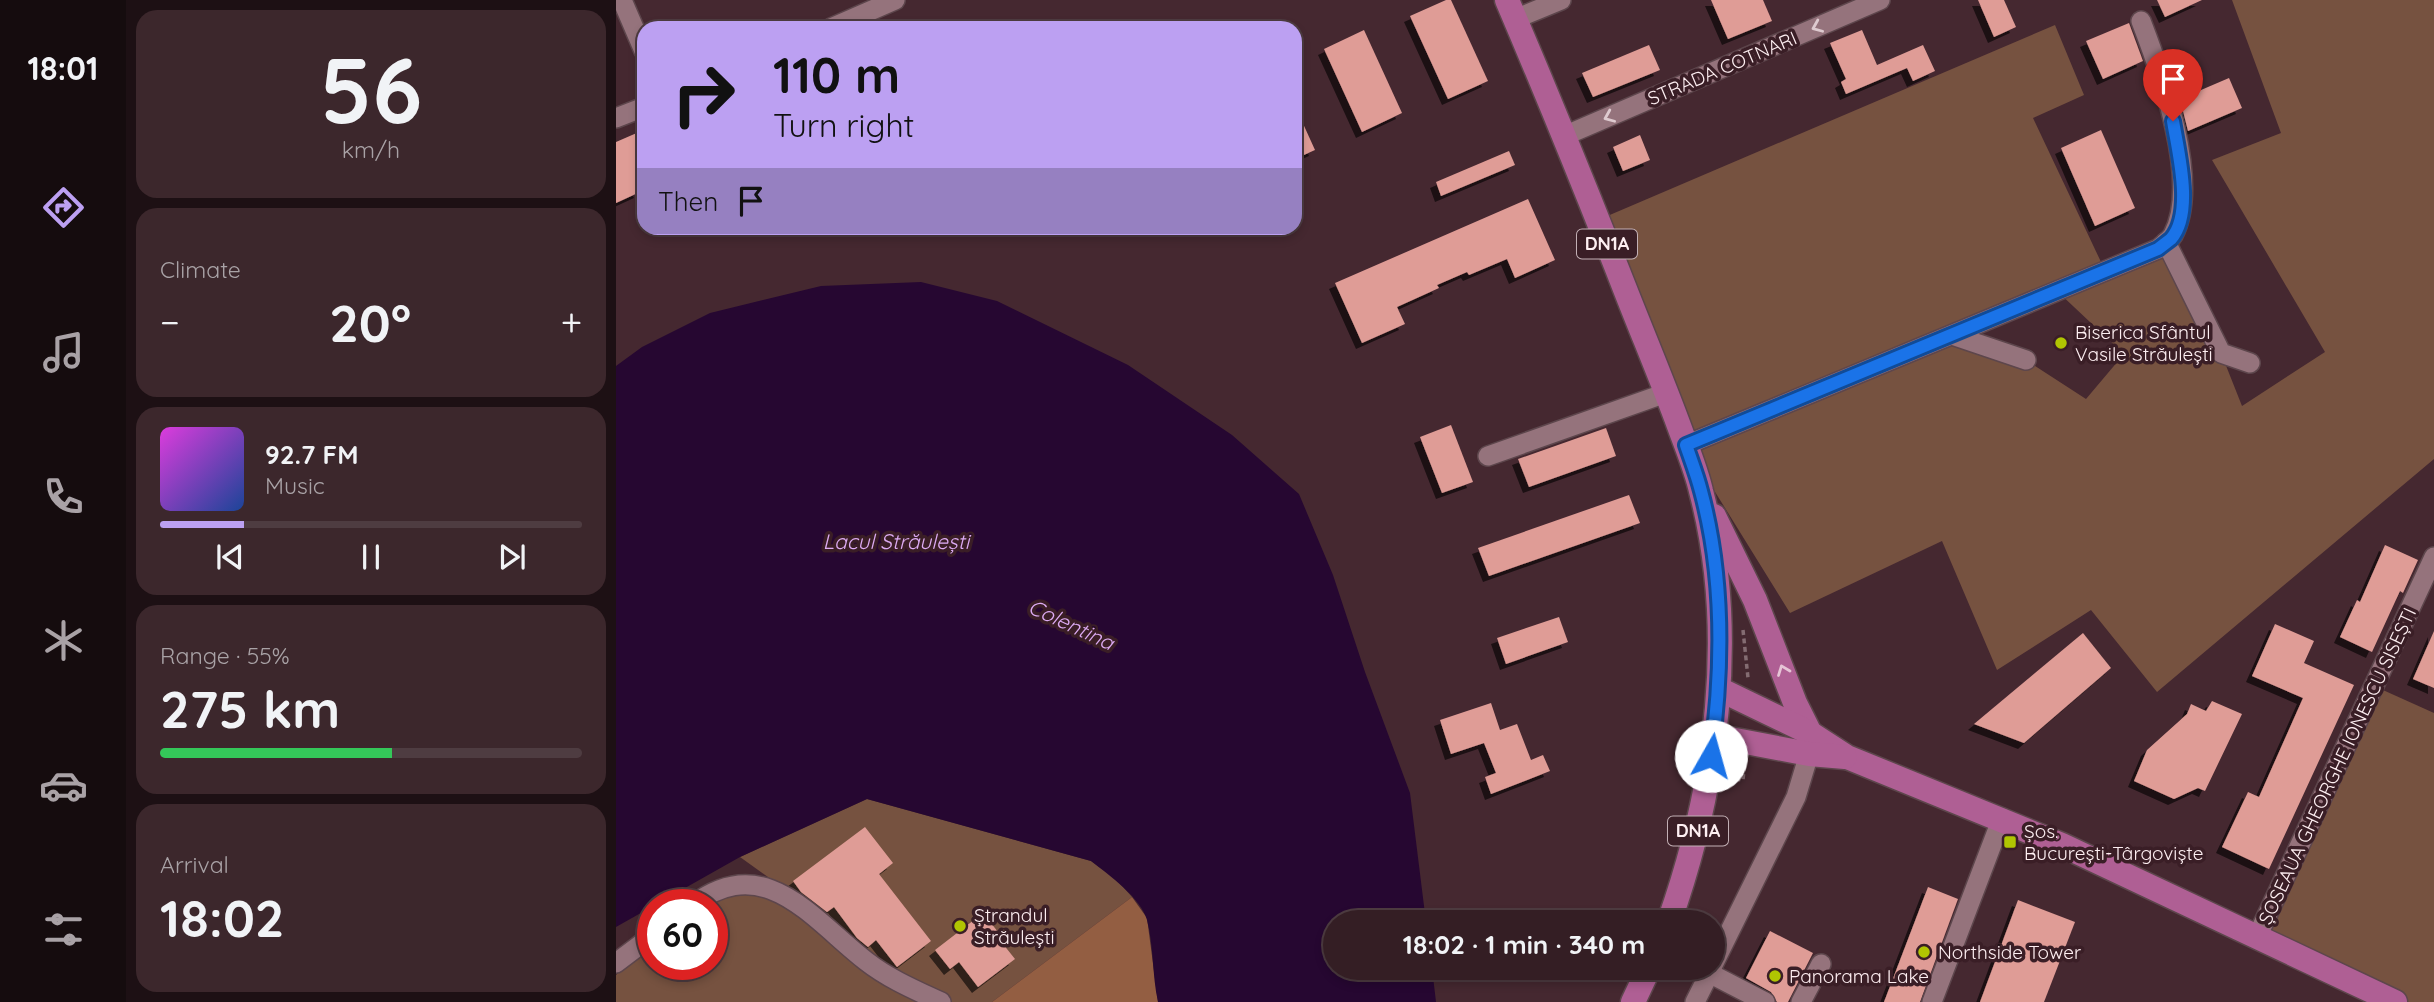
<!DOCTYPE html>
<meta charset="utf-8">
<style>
:root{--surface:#341e24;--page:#3c272c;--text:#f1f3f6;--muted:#a9a2a6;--line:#4e3c41;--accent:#bca0f2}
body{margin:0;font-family:Quicksand,sans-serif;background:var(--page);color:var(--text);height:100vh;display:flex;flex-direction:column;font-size:26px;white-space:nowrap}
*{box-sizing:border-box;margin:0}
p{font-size:23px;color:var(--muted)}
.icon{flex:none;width:38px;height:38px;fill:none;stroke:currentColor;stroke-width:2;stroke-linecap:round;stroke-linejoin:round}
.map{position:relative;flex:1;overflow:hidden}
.drawer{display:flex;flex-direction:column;gap:10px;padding:10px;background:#1d1014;width:490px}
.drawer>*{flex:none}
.hud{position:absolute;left:21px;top:21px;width:665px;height:214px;border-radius:21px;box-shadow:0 4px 10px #0003,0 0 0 2px var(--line);background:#bca0f2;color:#111;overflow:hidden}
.speed{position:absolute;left:21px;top:889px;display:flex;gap:14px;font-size:35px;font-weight:700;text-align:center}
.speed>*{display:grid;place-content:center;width:91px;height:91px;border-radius:50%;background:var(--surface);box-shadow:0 4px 10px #0003,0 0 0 2px var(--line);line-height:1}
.speed .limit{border:10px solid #d22;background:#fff;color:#111}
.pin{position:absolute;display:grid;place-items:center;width:60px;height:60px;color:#fff;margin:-72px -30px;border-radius:50% 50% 50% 0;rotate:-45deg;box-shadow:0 0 7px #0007}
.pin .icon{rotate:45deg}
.me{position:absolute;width:77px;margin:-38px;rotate:7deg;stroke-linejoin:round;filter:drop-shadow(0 0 5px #0008)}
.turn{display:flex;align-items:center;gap:24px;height:147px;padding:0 21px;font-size:32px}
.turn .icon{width:91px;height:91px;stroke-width:2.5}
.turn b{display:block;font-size:49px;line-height:60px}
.then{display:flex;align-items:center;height:66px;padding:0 21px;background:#0003;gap:14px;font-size:26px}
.big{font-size:52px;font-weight:700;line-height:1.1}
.drawer .widget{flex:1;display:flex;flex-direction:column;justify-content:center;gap:10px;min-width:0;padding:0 24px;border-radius:21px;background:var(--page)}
.drawer .dial{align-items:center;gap:0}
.dial b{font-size:91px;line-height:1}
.song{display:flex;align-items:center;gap:21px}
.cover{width:84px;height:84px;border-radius:10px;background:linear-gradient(135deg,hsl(300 70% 55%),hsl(220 70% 35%))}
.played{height:7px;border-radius:4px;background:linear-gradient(90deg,var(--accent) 20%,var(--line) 20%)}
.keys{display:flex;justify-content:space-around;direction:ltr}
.heat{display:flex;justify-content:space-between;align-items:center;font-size:38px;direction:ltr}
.charge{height:10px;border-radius:5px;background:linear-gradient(90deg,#34c759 55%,var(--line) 0)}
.trip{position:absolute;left:707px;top:910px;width:402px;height:70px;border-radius:35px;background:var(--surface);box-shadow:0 4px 10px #0003,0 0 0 2px var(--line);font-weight:700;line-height:70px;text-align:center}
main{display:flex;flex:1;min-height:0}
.tabs{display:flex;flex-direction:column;width:126px;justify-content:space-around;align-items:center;background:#150c0e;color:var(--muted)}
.tabs .icon{width:49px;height:49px}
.tabs .active{color:var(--accent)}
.tabs b{font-size:32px;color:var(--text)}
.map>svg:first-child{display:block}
</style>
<main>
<nav class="tabs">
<b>18:01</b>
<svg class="icon active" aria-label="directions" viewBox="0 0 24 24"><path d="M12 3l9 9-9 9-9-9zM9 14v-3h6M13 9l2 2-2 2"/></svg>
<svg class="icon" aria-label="music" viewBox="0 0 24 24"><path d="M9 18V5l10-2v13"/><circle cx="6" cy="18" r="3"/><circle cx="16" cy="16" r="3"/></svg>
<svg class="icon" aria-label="phone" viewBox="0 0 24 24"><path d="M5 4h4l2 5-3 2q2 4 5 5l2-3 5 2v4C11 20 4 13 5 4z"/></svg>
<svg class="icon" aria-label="climate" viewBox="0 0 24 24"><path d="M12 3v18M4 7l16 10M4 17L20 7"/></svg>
<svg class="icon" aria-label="car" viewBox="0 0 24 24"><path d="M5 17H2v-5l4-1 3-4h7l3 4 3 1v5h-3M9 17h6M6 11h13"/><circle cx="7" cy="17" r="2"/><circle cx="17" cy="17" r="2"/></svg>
<svg class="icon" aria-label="filters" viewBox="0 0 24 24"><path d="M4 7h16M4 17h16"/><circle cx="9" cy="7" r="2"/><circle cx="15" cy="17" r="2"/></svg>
</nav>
<section class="drawer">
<div class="widget dial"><b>56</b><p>km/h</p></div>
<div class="widget"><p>Climate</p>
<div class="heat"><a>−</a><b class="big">20°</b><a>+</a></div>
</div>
<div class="widget">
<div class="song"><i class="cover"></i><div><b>92.7 FM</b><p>Music</p></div></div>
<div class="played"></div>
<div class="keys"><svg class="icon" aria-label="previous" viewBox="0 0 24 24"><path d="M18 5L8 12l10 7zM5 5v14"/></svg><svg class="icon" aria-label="pause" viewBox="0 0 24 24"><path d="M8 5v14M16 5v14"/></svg><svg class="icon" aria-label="next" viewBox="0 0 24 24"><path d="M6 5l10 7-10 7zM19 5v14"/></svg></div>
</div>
<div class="widget"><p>Range · 55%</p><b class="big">275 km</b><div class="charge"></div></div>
<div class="widget"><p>Arrival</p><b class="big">18:02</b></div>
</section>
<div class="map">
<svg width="1818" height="1002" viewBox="0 0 1818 1002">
<defs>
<filter id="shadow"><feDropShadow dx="-6" dy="6" stdDeviation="0" flood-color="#0009"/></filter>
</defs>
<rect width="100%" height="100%" fill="#452830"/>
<g fill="#765240">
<path d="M1616 0H1818V459L1541 692 1475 610 1381 670 1326 541 1174 613 1070 445 982 220 1439 25 1468 95 1417 118 1485 262 1337 334 1410 360 1470 399 1508 354 1441 291 1550 242 1605 353 1626 406 1709 352 1596 160 1665 133Z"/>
<path d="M1758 686 1818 713V1002H1780L1641 937Z"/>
<path d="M251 799 475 861 499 878 516 897 376 1002H335L292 983 325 1002H0V975L37 942V964H96V905L90 894 170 890 124 857Z"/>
</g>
<path fill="#935e42" d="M516 897 531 918 542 1002H376Z"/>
<path fill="#260731" d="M305 282 381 301 512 365 616 435 683 494 717 575 749 672 794 793 810 922H719V968H816L820 1002H542C536 975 538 947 531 920 525 898 493 875 475 861L251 799 124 857 0 927V366L26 347 94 313 205 286Z"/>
<g fill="#df9c96" filter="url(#shadow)">
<path d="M830 0H835L872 81 832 99 794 16Z"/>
<path d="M1095 0H1147L1156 21 1112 39Z"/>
<path d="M1362 0H1388L1400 27 1378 37Z"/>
<path d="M1541 0H1586L1549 17Z"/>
<path d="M1513 23 1527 61 1487 79 1470 41Z"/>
<path d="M748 30 786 113 746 132 708 49Z"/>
<path d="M1246 30 1261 65 1307 45 1319 71 1297 81 1291 68 1230 94 1225 82 1230 79 1214 43Z"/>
<path d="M1033 45 1044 70 977 97 966 73Z"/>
<path d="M1613 78 1626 108 1572 131 1564 99Z"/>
<path d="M679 106 699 150 679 159Z"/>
<path d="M1485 130 1519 208 1479 226 1445 148Z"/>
<path d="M23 132 28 145V178L19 182 24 192 0 203V142Z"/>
<path d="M1024 135 1034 160 1007 171 997 147Z"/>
<path d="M893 151 899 165 825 196 820 182Z"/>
<path d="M912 199 939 260 899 278 891 259 853 275 851 272 821 285 823 288 781 307 789 324 746 343 719 283Z"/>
<path d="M835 425 857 482 826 493 804 437Z"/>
<path d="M990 428 1000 456 913 487 902 459Z"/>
<path d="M1013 495 1024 523 873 576 862 548Z"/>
<path d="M1769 545 1802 560 1787 593 1784 591 1756 652 1724 637 1741 600 1744 602Z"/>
<path d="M943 617 952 642 890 664 881 638Z"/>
<path d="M1659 624 1698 641 1688 663 1738 685 1653 869 1606 847 1632 792 1643 797 1687 698 1636 676Z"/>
<path d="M1818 631V688L1797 679Z"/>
<path d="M1467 633 1495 668 1408 743 1358 724Z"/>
<path d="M1596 701 1626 714 1589 791 1582 788 1558 799 1518 781 1531 750 1571 714 1575 704 1590 711Z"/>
<path d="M875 703 884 730 901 724 915 760 927 755 934 771 875 794 869 777 880 773 868 743 835 754 824 720Z"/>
<path d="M249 827 277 863 263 874 315 941 281 967 260 940 252 947 241 938 218 907 211 912 185 892 177 881Z"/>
<path d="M1312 887 1342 899 1304 1002H1268Z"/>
<path d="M1402 900 1459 922 1428 1002H1364Z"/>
<path d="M367 913 382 932 379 934 399 959 362 987 343 962 334 969 319 950Z"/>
<path d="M1154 931 1197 953 1172 1002H1161L1155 992 1130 978Z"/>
</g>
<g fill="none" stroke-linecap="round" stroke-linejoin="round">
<defs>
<g id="minor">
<path d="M6 0 28 51"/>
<path d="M899 19 945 0"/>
<path d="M215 28 279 0"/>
<path d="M0 118 28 107"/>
<path d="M948 136 1264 0"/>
<path d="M1550 242 1605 353 1634 363"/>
<path d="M1336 335 1410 360"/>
<path d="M1070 445 1542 249C1547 245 1554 240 1557 235 1585 182 1545 73 1525 21"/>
<path d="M872 456 1050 393"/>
<path d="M77 905C149 850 197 920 250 961 273 979 299 990 325 1002"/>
<path d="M1641 937 1818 557"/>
<path d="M0 963 37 935"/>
<path d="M1097 965 1180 797 1193 754"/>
<path d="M1093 973 1149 1002"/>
<path d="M1079 1002 1096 968"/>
<path d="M1185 1002 1205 964"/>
<path d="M1316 1002 1386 818"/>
</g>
<g id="major">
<path d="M891 0C932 96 971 192 1009 289 1027 335 1046 380 1063 426 1071 448 1080 469 1085 491 1122 633 1101 786 1053 922"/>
<path d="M1098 516 1139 600 1179 703 1194 733"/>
<path d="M1103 689 1194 733 1231 757 1446 845 1779 1002"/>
<path d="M1098 736 1193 754 1229 757"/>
<path d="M1017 1002 1033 968"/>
</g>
</defs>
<use href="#minor" stroke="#5d464c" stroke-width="22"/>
<use href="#major" stroke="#5d464c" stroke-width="27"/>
<g stroke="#846c72" stroke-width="3.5" stroke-dasharray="5 3.5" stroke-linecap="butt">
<path d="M1127 630 1132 678"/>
<path d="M1111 778 1127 780 1129 761"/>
</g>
<use href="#minor" stroke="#95737c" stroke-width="19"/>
<use href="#major" stroke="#af5f94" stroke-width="24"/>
</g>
<defs><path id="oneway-chevron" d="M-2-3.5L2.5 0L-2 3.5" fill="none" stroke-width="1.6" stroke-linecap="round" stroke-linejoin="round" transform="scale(1.75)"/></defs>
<g stroke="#decacf">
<use href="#oneway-chevron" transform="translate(1201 27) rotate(157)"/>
<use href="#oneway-chevron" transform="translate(993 117) rotate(157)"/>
</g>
<use stroke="#e6c4d6" href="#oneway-chevron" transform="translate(1167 670) rotate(-111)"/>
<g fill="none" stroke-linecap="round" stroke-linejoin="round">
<defs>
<path id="route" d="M1095 756C1107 669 1108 576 1085 491 1081 475 1075 460 1070 445L1542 249C1546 246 1551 242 1555 239 1578 213 1562 152 1557 121"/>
</defs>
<use href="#route" stroke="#114b97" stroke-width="18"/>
<use href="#route" stroke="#1a73e8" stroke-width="12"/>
</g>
<g fill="#b0c502" stroke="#3a1e26" stroke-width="2.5">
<circle cx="1445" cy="343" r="7"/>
<rect x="1387" y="835" width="14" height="14" rx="3.5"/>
<circle cx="344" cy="926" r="7"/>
<circle cx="1308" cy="952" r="7"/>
<circle cx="1159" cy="976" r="7"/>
</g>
<g text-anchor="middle" stroke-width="7" stroke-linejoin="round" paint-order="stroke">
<g fill="#3a1e26" stroke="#c3b0b5" stroke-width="2">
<rect x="961" y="229.5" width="60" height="29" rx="5"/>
<rect x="1052" y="816.5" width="60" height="29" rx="5"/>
</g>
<g font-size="18" font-weight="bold" fill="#feeff2">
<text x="991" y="250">DN1A</text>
<text x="1082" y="837">DN1A</text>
</g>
<g font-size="19" fill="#feeff2" stroke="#3a1e26">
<text transform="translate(1106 68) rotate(-23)" y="7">STRADA COTNARI</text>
<text transform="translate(1721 766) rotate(-65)" y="7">ȘOSEAUA GHEORGHE IONESCU SISEȘTI</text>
</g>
<g font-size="19" fill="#feeff2" stroke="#3a1e26" text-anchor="start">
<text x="1459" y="339">Biserica Sfântul<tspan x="1459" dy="22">Vasile Străulești</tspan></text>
<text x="1408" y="838">Șos.<tspan x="1408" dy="22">București-Târgoviște</tspan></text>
<text x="358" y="922">Ștrandul<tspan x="358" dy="22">Străulești</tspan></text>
<text x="1322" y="959">Northside Tower</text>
<text x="1173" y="983">Panorama Lake</text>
</g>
<g font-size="21" font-style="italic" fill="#ddabf3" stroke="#3a1e26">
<text x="280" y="549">Lacul Străulești</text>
<text transform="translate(455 625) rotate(25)" y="7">Colentina</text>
</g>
</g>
</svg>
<div class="speed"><div class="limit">60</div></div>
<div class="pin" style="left:1557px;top:121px;background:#d93025"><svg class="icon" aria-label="arrive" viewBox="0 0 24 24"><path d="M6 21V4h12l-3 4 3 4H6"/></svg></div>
<svg class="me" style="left:1095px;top:756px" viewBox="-20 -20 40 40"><circle r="19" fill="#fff"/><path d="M0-13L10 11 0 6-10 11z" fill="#1a73e8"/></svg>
<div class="trip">18:02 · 1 min · 340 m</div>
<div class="hud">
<div class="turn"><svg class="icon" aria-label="right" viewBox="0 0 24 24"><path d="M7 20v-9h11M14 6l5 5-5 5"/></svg><div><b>110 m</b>Turn right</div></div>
<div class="then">Then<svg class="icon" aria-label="arrive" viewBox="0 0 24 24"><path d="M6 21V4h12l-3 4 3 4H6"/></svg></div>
</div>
</div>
</main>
